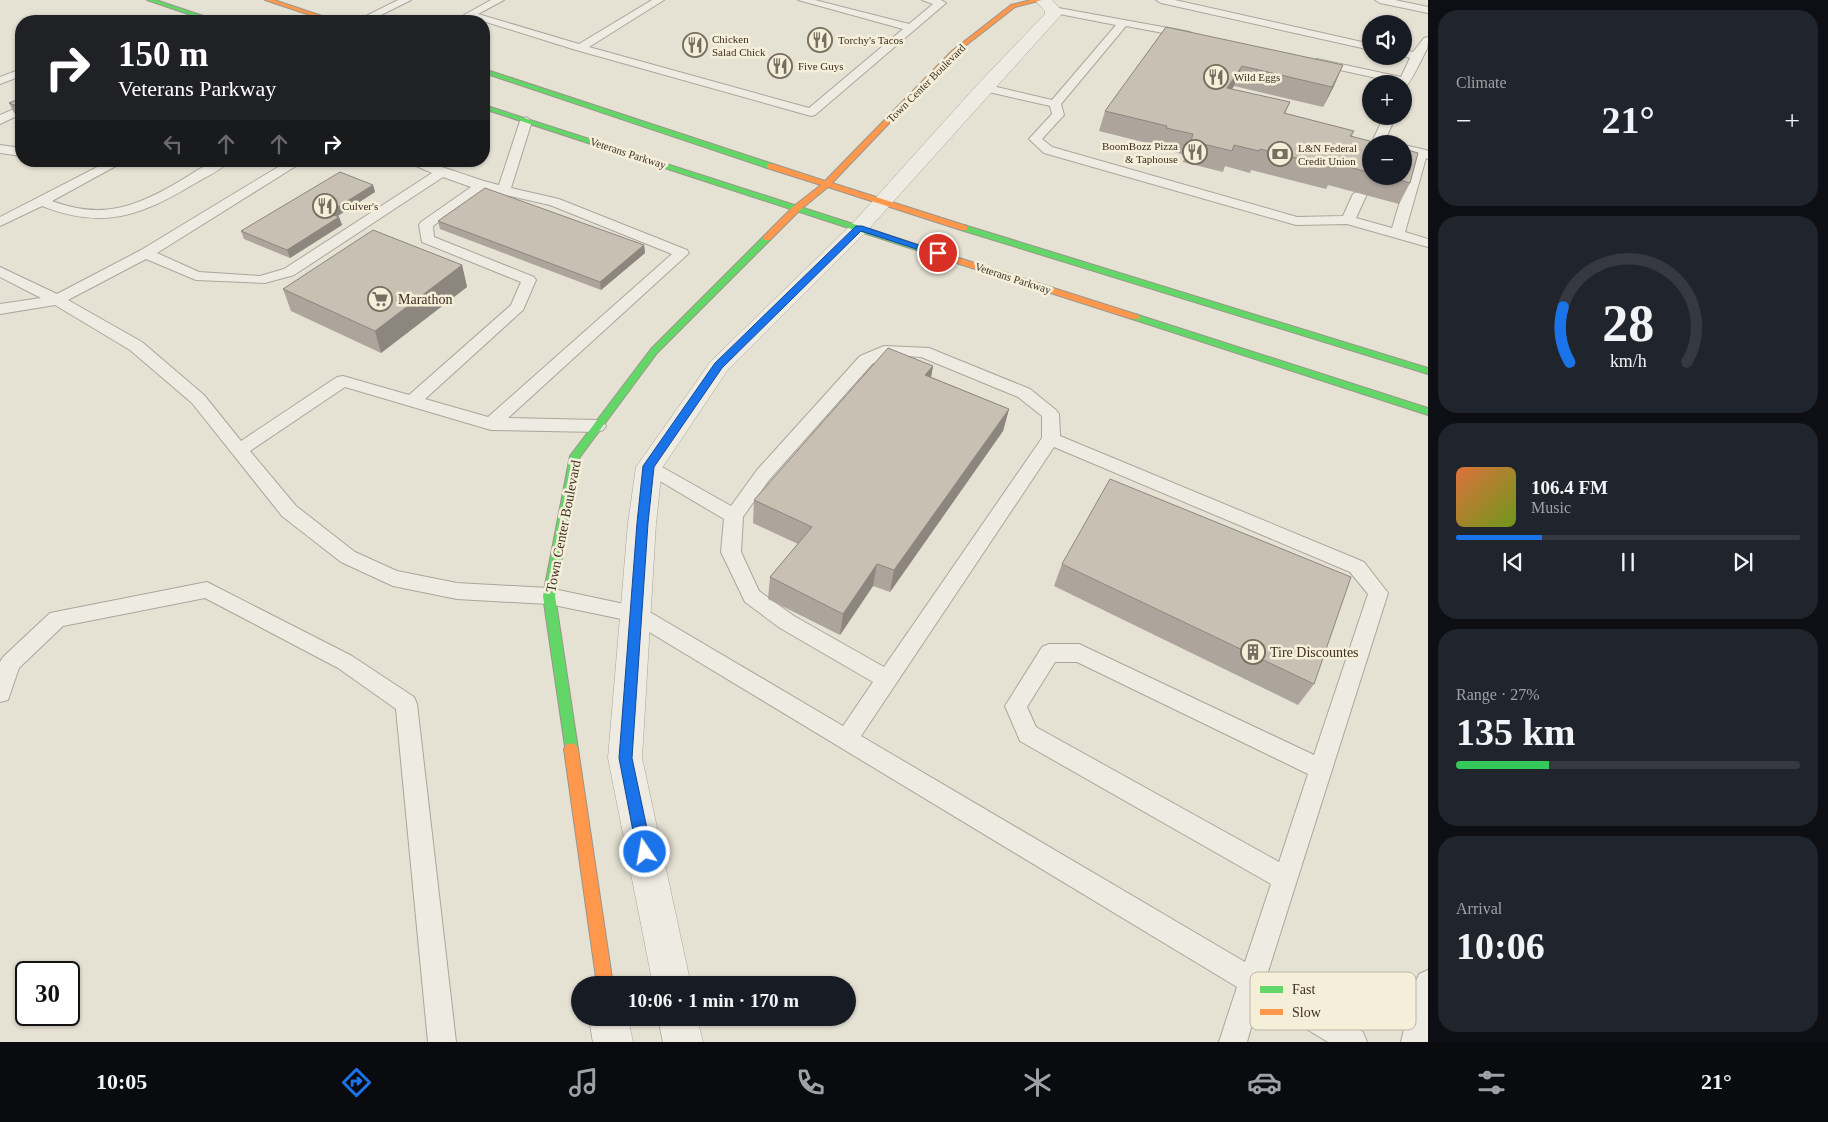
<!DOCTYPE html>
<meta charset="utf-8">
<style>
:root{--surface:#171b24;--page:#20242c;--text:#f1f3f6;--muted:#9ea1a6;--line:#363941;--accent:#1a73e8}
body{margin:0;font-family:Georgia,serif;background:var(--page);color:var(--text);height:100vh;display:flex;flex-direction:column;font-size:19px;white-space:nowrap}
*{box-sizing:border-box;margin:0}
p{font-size:16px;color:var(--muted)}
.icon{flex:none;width:28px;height:28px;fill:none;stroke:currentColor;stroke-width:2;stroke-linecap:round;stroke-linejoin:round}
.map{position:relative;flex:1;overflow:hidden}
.side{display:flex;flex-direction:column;gap:10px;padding:10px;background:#0d0f14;width:400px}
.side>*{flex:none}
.banner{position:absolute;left:15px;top:15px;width:475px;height:152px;border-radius:20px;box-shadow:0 1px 4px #0004;background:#202124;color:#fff;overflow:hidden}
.controls{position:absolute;left:1362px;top:15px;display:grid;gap:10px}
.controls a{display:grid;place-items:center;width:50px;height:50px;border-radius:50%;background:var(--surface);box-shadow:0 1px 4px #0004;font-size:25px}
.speed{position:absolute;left:15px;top:961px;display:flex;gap:10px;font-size:25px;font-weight:700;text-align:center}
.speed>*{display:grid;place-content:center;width:65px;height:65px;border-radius:50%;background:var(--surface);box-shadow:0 1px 4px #0004;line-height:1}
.speed .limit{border:2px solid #111;border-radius:8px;background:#fff;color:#111}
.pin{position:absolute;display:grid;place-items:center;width:42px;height:42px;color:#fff;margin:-21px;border:2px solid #fff;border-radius:50%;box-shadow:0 1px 5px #0007}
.me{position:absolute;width:55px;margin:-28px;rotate:348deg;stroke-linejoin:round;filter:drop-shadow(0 0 4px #0008)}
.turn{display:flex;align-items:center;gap:18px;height:105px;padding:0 20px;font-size:22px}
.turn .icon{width:65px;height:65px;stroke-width:2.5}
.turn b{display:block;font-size:35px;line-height:42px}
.lanes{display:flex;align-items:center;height:48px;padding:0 20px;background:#0003;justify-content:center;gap:25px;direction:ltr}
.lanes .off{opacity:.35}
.big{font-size:38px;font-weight:600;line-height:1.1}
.side .tile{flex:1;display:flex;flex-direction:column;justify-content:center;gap:8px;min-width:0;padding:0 18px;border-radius:20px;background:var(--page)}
.side .dial{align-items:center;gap:0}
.dial svg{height:130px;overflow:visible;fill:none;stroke:var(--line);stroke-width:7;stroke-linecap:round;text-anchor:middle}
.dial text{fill:var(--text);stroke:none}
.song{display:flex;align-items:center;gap:15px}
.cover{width:60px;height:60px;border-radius:8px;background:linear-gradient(135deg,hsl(20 70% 55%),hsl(80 70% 35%))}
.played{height:5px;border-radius:2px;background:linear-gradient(90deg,var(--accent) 25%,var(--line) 25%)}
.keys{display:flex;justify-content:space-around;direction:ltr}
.heat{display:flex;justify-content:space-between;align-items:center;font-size:28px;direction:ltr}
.charge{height:8px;border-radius:4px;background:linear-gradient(90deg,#34c759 27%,var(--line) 0)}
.trip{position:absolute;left:571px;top:976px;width:285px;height:50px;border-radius:25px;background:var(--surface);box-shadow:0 1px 4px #0004;font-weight:600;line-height:50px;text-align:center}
.tabs{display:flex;height:80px;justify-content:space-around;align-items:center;background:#090b0e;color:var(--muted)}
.tabs .icon{width:35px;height:35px}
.tabs .on{color:var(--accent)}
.tabs b{font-size:22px;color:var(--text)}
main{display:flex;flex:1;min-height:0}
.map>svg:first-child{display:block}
</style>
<main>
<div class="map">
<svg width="1428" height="1042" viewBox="0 0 1428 1042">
<rect width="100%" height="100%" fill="#e5e1d3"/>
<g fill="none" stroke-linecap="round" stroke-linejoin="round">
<defs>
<g id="lane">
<path d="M398 0H411L369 21H356Z"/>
<path d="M491 0H504L478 14 579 44 652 0H664L589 47 809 108 903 29 798 0H815L909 24 933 4 922 0H941L946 3 815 115 811 116 576 50 464 15Z"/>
<path d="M1156 0H1175L1371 44V50L1161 3Z"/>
<path d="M1375 0H1395L1428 7V13L1380 3Z"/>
<path d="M1053 7 1190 32 1195 35 1190 38 1126 26 1061 104 1064 115 1042 139 1052 147 1297 217 1343 216 1353 194 1360 190 1367 194 1356 218 1392 228 1414 155 1404 153V145L1426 150 1428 151V159L1426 158 1405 232 1428 239V247L1347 224 1296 225 1044 153 1029 139 1052 114 1050 106 980 90 978 88 984 84 1052 100 1116 25 1049 12V8Z"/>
<path d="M1428 37C1428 41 1428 45 1427 49 1423 56 1410 86 1404 87V84L1317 65 1311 62 1317 59 1401 77 1410 58 1404 56V50L1413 52 1424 38Z"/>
<path d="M21 69V76L0 84V77Z"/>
<path d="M21 106V114L0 124V115Z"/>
<path d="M1384 116H1396L1385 140 1391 144H1373L1372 142Z"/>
<path d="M526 117 532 121 511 188 559 199 687 250 689 253 508 418 597 420 603 422 606 426 603 430 597 432 491 430 345 387 250 451 296 506 355 552 397 571 457 583 549 588 643 608 843 726 873 682 780 628 745 602 721 552 724 519 643 471 640 467 643 463 649 461 655 463 731 506 757 470 860 356 884 346 929 348 1030 389 1056 410 1059 414 1060 436 1364 562 1388 593 1267 975 1363 1032 1367 1042H1328L1259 1000 1247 1042H1219L1237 987 631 621 549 604 457 599 393 586 341 562 282 516 192 403 130 350 55 305 0 314V304L41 298 0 277V267L57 294 141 250 288 161H304L157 253 199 272 260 276 284 269 432 173 405 161C437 161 468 178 499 185L520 121ZM443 177 471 187 421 222 419 225 422 242 521 282 511 305 409 395 343 376 337 377 241 441 204 395 142 342 68 300 146 259 196 280 265 283 294 275ZM484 190 550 205 672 254 488 417 425 399 523 310 536 280 534 277 434 237 433 226ZM892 355 921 357 1018 397 1042 416V438L884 667 794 616 759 591 741 552 743 517 769 480 872 364ZM1054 447 1350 572 1368 594 1314 755 1079 644H1049L1042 647 1005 706 1020 741 1271 884 1245 962 861 736ZM1055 662H1077L1308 774 1279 862 1036 727 1027 707Z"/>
<path d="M0 145 21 148V156L0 153Z"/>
<path d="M109 161H125L52 201C102 220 136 207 180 181 199 170 207 161 229 161 221 171 205 177 194 184 140 216 103 230 42 206L0 226V217Z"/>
<path d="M207 582 352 656 414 697 417 704 456 1042H428L396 709 338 668 205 598 63 626 19 668 8 700 0 702V662L3 657 50 613Z"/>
<path d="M1428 970V1042H1401L1415 983 1419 974Z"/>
</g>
<g id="street">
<path d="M1035 0H1052L1061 10V15L866 232 727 371 662 468 656 523 642 758 691 985H653L608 758 628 523 636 467 711 361 852 224 978 84 1045 14V11Z"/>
<path d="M589 1018H628L633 1042H593Z"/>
<path d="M658 1018H697L703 1042H663Z"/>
</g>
<g id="fast">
<path d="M147 0H156L218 21H209Z"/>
<path d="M484 69 773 164 774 166 767 168 484 73Z"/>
<path d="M484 105 931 249 932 251 928 254 925 253 484 109Z"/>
<path d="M964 225 1428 368V374L961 230 960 228Z"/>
<path d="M767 235 771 238 770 240 657 353 580 457 555 596 578 749 576 753 571 755 566 753 543 596 570 456 651 349 764 236Z"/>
<path d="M1135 314 1428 408V415L1132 319V315Z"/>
</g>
<g id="slow">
<path d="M265 0H274L337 21H328Z"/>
<path d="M1031 0H1042L1015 7 956 53 832 183 967 226V230H961L828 187 800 210 770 240H764V236L794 206 821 185 767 168V164H773L825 181 952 51 1011 5Z"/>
<path d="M928 248 1138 315 1140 317 1138 319H1132L925 253V249Z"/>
<path d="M571 743 576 745 578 749 613 985H597L564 749 566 745Z"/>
</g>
</defs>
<use href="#lane" stroke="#aba69b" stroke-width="2"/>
<use href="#street" stroke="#aba69b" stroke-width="1"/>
<use href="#fast" stroke="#9b968b" stroke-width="2"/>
<use href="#slow" stroke="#9b968b" stroke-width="2"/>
<use href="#lane" fill="#eeebe3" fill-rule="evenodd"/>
<use href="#street" fill="#eeebe3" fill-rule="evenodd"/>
<use href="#fast" fill="#63d668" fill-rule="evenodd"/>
<use href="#slow" fill="#ff974d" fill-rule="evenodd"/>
</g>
<g fill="#ada59b">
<path d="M1166 27 1334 86 1323 107 1234 86 1232 89 1290 102 1285 114 1354 131 1352 136 1371 144V176H1404L1410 183 1399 204 1328 185 1326 189 1251 170 1250 173 1225 166 1223 172 1183 162 1185 155 1159 148V146L1099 131 1105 111Z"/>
<path d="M21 98V125L20 124 9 103Z"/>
<path d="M373 185 375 192 337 216 339 217 342 225 290 258 244 239 241 231Z"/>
<path d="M438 221 644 245 645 253 601 290 440 229Z"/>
<path d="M462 265 467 287 381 353 291 311 283 289Z"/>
<path d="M933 366 931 377 1009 409 1003 431 890 592 873 586 840 635 768 599 770 577 798 544 753 523 754 500Z"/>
<path d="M1062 564 1314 684 1298 705 1054 586Z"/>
</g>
<g fill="#8d867e">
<path d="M1343 65 1334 86 1323 107 1332 87Z"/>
<path d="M1242 66 1234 86 1219 108 1227 88Z"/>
<path d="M373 185 375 192 330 221 328 213Z"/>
<path d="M339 217 342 225 290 258 287 250Z"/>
<path d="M644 245 645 253 601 290 600 282Z"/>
<path d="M462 265 467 287 381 353 375 331Z"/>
<path d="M933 366 929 388 925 375Z"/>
<path d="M1009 409 1003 431 890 592 894 570Z"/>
<path d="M877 564 873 586 840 635 843 614Z"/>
</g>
<g fill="#c9c0b4" stroke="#8d867e">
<path d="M1166 27 1343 65 1332 87 1242 66 1227 88 1290 102 1284 113 1354 131 1350 136 1382 144H1371V173L1338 164 1336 168 1260 149 1259 151 1234 145 1232 151 1191 141 1193 134 1166 128 1167 126 1105 111Z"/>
<path d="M21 98V108L9 103Z"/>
<path d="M1404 149 1418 153 1410 183 1385 176H1404Z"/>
<path d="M340 172 373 185 328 213 339 217 287 250 241 231Z"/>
<path d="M485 188 644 245 600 282 438 221Z"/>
<path d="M373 230 462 265 375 331 283 289Z"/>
<path d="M888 348 933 366 925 375 1009 409 894 570 877 564 843 614 770 577 812 527 754 500Z"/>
<path d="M1110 479 1351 577 1314 684 1062 564Z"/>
</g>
<path fill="#1a73e8" stroke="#114b97" d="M856 226H862L942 253 935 255 861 231 722 368 654 467 648 523 632 758 652 852 650 857 645 859 639 857 637 852 619 758 637 523 643 466 715 363Z"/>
<defs>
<symbol id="restaurant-ring" viewBox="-11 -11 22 22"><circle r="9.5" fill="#f5efda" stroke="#766e60" stroke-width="1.5"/><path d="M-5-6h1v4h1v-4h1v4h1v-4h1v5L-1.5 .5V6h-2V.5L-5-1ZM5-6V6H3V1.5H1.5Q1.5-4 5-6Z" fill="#766e60"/></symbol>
<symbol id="bank-ring" viewBox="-11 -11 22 22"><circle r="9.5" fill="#f5efda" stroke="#766e60" stroke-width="1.5"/><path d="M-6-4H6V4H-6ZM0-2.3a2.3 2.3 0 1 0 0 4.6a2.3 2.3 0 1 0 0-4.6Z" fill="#766e60"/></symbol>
<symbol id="supermarket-ring" viewBox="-11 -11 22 22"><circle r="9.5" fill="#f5efda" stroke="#766e60" stroke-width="1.5"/><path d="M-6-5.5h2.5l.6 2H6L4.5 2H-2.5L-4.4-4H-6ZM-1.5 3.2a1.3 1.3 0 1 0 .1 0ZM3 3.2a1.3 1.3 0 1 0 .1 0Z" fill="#766e60"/></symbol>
<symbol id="building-ring" viewBox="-11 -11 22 22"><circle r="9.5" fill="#f5efda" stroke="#766e60" stroke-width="1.5"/><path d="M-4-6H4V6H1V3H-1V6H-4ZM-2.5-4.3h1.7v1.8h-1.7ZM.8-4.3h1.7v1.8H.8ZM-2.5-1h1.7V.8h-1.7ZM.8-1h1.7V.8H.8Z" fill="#766e60"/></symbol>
</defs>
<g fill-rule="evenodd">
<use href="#restaurant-ring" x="806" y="26" width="28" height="28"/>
<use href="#restaurant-ring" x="681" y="31" width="28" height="28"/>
<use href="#restaurant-ring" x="766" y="52" width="28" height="28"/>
<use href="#restaurant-ring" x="1202" y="63" width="28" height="28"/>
<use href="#restaurant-ring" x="1181" y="138" width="28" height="28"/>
<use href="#bank-ring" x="1266" y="140" width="28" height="28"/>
<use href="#restaurant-ring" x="311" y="192" width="28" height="28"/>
<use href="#supermarket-ring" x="366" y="285" width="28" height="28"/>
<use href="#building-ring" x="1239" y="638" width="28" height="28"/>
</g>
<g text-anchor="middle" stroke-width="5" stroke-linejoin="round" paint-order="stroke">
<g font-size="11" fill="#3b3022" stroke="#f5efda" text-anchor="start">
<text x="712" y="43">Chicken<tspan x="712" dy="13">Salad Chick</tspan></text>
<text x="838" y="44">Torchy's Tacos</text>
<text x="798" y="70">Five Guys</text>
<text x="1234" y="81">Wild Eggs</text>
<text x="1178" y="150" text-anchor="end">BoomBozz Pizza<tspan x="1178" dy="13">&amp; Taphouse</tspan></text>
<text x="1298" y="152">L&amp;N Federal<tspan x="1298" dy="13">Credit Union</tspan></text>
<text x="342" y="210">Culver's</text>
</g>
<g font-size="11" fill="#3b3022" stroke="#f5efda">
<text transform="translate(926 83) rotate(-45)" y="4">Town Center Boulevard</text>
<text transform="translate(628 153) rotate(18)" y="4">Veterans Parkway</text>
<text transform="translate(1013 278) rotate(18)" y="4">Veterans Parkway</text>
</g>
<g font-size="14" fill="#3b3022" stroke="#f5efda" text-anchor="start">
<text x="398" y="304">Marathon</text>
<text x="1270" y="657">Tire Discountes</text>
</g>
<g font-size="14" fill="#3b3022" stroke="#f5efda">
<text transform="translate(563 526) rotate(-79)" y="5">Town Center Boulevard</text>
</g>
</g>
<rect x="1250" y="972" width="166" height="58" rx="8" fill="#f5efda" stroke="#bdb6a3" stroke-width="1"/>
<rect x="1260" y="986" width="23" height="7" fill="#63d668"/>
<rect x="1260" y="1009" width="23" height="6" fill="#ff974d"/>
<g font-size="14" fill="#3b3022">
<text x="1292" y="994">Fast</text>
<text x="1292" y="1017">Slow</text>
</g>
</svg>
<div class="controls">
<a><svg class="icon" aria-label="sound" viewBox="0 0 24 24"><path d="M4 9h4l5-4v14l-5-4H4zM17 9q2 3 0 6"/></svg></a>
<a>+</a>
<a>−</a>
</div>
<div class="speed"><div class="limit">30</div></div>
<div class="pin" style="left:938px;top:253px;background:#d93025"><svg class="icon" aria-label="arrive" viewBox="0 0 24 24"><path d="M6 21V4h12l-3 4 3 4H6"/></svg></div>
<svg class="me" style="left:645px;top:852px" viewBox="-20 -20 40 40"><circle r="17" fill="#1a73e8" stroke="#fff" stroke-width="3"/><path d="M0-11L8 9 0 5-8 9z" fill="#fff"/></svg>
<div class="trip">10:06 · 1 min · 170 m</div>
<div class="banner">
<div class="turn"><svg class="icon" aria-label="right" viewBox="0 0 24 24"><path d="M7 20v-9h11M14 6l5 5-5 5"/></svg><div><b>150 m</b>Veterans Parkway</div></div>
<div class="lanes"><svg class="icon off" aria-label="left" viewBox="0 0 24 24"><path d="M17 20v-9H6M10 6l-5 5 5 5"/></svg><svg class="icon off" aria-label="ahead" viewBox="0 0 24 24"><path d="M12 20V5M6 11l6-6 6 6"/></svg><svg class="icon off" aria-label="ahead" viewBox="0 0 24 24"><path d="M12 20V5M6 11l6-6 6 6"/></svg><svg class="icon" aria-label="right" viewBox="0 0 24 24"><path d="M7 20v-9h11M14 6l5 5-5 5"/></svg></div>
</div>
</div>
<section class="side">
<div class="tile"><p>Climate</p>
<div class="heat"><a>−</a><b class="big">21°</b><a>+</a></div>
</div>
<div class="tile dial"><svg viewBox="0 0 100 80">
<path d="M14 69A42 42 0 1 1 86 69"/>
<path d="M14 69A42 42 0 0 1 10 35" stroke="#1a73e8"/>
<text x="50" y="56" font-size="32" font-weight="700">28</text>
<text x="50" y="72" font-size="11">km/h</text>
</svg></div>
<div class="tile">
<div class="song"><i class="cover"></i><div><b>106.4 FM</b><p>Music</p></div></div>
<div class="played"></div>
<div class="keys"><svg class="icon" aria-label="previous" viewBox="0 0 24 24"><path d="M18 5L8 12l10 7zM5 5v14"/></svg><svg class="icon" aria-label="pause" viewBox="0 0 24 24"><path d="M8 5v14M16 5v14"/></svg><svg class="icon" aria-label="next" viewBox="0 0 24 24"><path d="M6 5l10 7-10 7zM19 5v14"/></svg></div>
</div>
<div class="tile"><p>Range · 27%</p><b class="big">135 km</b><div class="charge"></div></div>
<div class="tile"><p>Arrival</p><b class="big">10:06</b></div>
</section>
</main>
<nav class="tabs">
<b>10:05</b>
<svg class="icon on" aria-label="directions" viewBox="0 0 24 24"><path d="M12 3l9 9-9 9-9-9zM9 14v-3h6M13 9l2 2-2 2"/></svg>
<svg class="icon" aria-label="music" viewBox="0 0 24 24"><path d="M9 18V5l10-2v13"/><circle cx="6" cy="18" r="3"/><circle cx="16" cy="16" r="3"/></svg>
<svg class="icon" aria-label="phone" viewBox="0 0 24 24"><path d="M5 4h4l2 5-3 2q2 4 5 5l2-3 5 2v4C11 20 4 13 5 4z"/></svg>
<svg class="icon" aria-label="climate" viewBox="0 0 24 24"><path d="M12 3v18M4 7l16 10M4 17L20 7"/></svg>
<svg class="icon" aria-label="car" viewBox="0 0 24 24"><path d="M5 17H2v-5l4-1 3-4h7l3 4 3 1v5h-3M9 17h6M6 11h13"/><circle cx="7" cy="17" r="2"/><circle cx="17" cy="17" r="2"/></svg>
<svg class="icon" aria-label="filters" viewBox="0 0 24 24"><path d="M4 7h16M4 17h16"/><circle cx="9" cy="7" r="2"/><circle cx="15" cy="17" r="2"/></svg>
<b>21°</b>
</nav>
